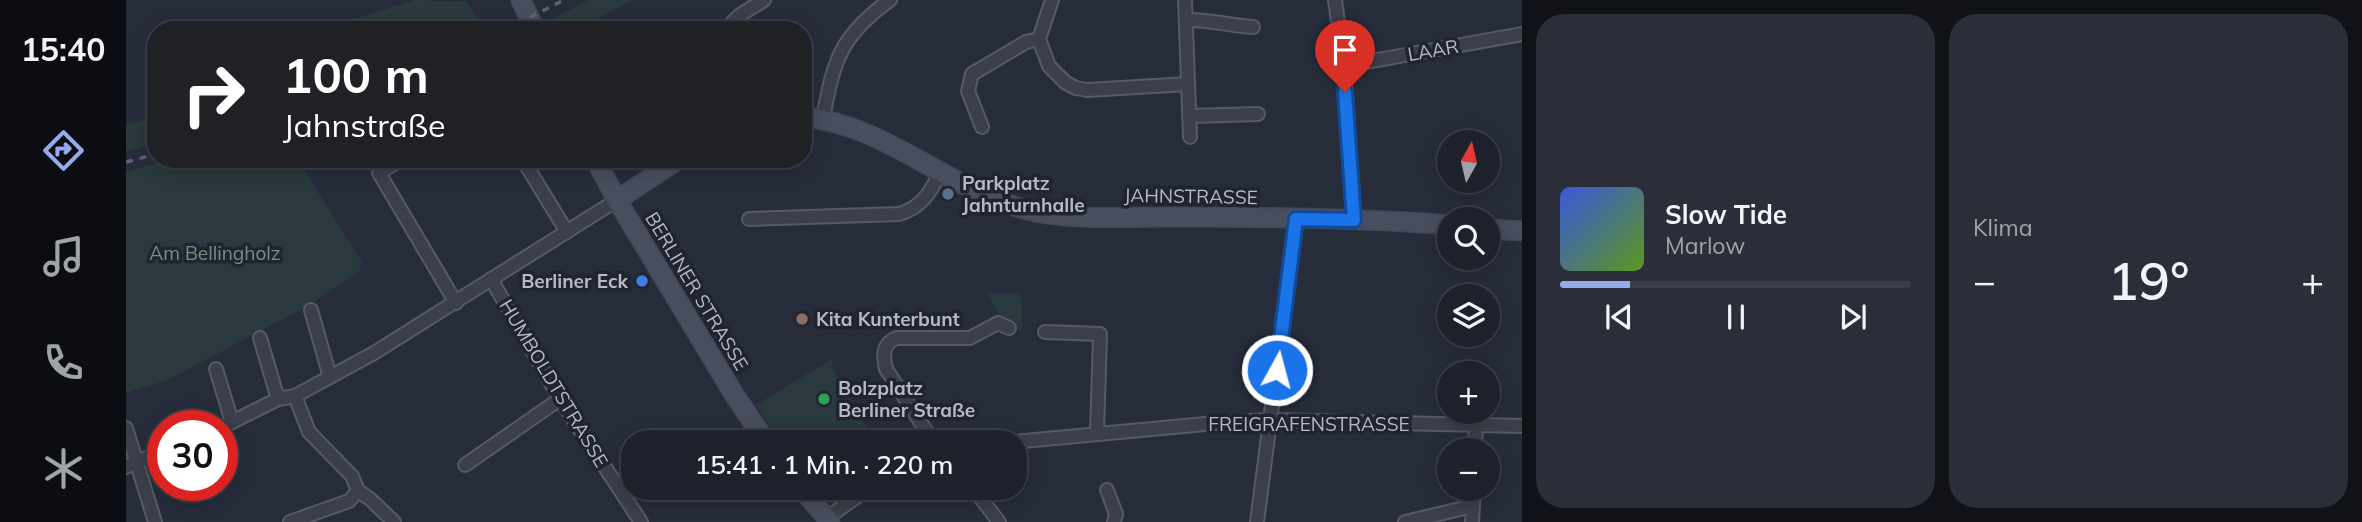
<!DOCTYPE html>
<html lang="de">
<meta charset="utf-8">
<style>
:root{--surface:#1d212c;--page:#2a2e38;--text:#f1f3f6;--muted:#a0a3a9;--line:#3b3e48;--accent:#96aaeb}
body{margin:0;font-family:Mulish,sans-serif;background:var(--page);color:var(--text);height:100vh;display:flex;flex-direction:column;font-size:26px;white-space:nowrap}
*{box-sizing:border-box;margin:0}
p{font-size:23px;color:var(--muted)}
.icon{flex:none;width:38px;height:38px;fill:none;stroke:currentColor;stroke-width:2;stroke-linecap:round;stroke-linejoin:round}
.map{position:relative;flex:1;overflow:hidden}
.side{display:flex;flex-direction:column;gap:14px;padding:14px;background:#101218;width:840px}
.side>*{flex:none}
.top-card{position:absolute;left:21px;top:21px;width:665px;height:147px;border-radius:28px;box-shadow:0 4px 18px #0003,0 0 0 2px var(--line);background:#202124;color:#fff;overflow:hidden}
.needle{width:46px;rotate:8deg}
.buttons{position:absolute;left:1311px;top:130px;display:grid;gap:14px}
.buttons a{display:grid;place-items:center;width:63px;height:63px;border-radius:50%;background:var(--surface);box-shadow:0 4px 18px #0003,0 0 0 2px var(--line);font-size:35px}
.speed{position:absolute;left:21px;top:410px;display:flex;gap:14px;font-size:35px;font-weight:700;text-align:center}
.speed>*{display:grid;place-content:center;width:91px;height:91px;border-radius:50%;background:var(--surface);box-shadow:0 4px 18px #0003,0 0 0 2px var(--line);line-height:1}
.speed .limit{border:10px solid #d22;background:#fff;color:#111}
.pin{position:absolute;display:grid;place-items:center;width:60px;height:60px;color:#fff;margin:-72px -30px;border-radius:50% 50% 50% 0;rotate:-45deg;box-shadow:0 0 7px #0007}
.pin .icon{rotate:45deg}
.me{position:absolute;width:77px;margin:-38px;rotate:7deg;stroke-linejoin:round;filter:drop-shadow(0 0 5px #0008)}
.turn{display:flex;align-items:center;gap:24px;height:147px;padding:0 21px;font-size:32px}
.turn .icon{width:91px;height:91px;stroke-width:2.5}
.turn b{display:block;font-size:49px;line-height:60px}
.big{font-size:52px;font-weight:600;line-height:1.1}
.side .tile{flex:1;display:flex;flex-direction:column;justify-content:center;gap:10px;min-width:0;padding:0 24px;border-radius:28px;background:var(--page)}
.song{display:flex;align-items:center;gap:21px}
.cover{width:84px;height:84px;border-radius:10px;background:linear-gradient(135deg,hsl(230 70% 55%),hsl(90 70% 35%))}
.played{height:7px;border-radius:4px;background:linear-gradient(90deg,var(--accent) 20%,var(--line) 20%)}
.keys{display:flex;justify-content:space-around;direction:ltr}
.heat{display:flex;justify-content:space-between;align-items:center;font-size:38px;direction:ltr}
.side .tiles{flex:1;display:grid;gap:14px;grid-template-columns:repeat(2,1fr)}
.trip{position:absolute;left:495px;top:430px;width:406px;height:70px;border-radius:28px;background:var(--surface);box-shadow:0 4px 18px #0003,0 0 0 2px var(--line);font-weight:600;line-height:70px;text-align:center}
main{display:flex;flex:1;min-height:0}
.menu{display:flex;flex-direction:column;width:126px;justify-content:space-around;align-items:center;background:#0c0d12;color:var(--muted)}
.menu .icon{width:49px;height:49px}
.menu .active{color:var(--accent)}
.menu b{font-size:32px;color:var(--text)}
.map>svg:first-child{display:block}
</style>
<main>
<nav class="menu">
<b>15:40</b>
<svg class="icon active" aria-label="directions" viewBox="0 0 24 24"><path d="M12 3l9 9-9 9-9-9zM9 14v-3h6M13 9l2 2-2 2"/></svg>
<svg class="icon" aria-label="music" viewBox="0 0 24 24"><path d="M9 18V5l10-2v13"/><circle cx="6" cy="18" r="3"/><circle cx="16" cy="16" r="3"/></svg>
<svg class="icon" aria-label="phone" viewBox="0 0 24 24"><path d="M5 4h4l2 5-3 2q2 4 5 5l2-3 5 2v4C11 20 4 13 5 4z"/></svg>
<svg class="icon" aria-label="climate" viewBox="0 0 24 24"><path d="M12 3v18M4 7l16 10M4 17L20 7"/></svg>
</nav>
<div class="map">
<svg width="1396" height="522" viewBox="0 0 1396 522">
<rect width="100%" height="100%" fill="#272c3b"/>
<g fill="#2a393d">
<path d="M290 0C305 0 327 3 340 1L358 27 352 30H314L317 28 191 30Z"/>
<path d="M462 0H507L449 30H421L418 24Z"/>
<path d="M30 116V143L0 152V125Z"/>
<path d="M44 159H171L236 262 233 272 183 305 42 380 0 393V172Z"/>
<path d="M860 293H890L896 298V331L876 319Z"/>
<path d="M706 359V367L750 443H655L630 405Z"/>
<path d="M690 488H733L707 505 701 501Z"/>
</g>
<g fill="none" stroke-linecap="round" stroke-linejoin="round">
<defs>
<g id="street">
<path d="M926 0 913 39 923 66 940 83 950 88 961 90 1062 84"/>
<path d="M1059 0 1064 137"/>
<path d="M1209 0 1218 66 1228 220"/>
<path d="M1060 20C1083 19 1104 26 1127 27"/>
<path d="M599 30 614 15 638 0"/>
<path d="M1218 66 1396 34"/>
<path d="M1064 116 1132 114"/>
<path d="M697 118C708 60 714 36 764 0"/>
<path d="M856 127 842 91 846 74 900 42 913 39"/>
<path d="M276 159 253 173 330 303"/>
<path d="M397 160 441 232"/>
<path d="M623 219 773 214C795 208 804 193 814 173"/>
<path d="M365 279 434 399 515 522"/>
<path d="M185 310 204 377"/>
<path d="M919 332 974 334 971 434"/>
<path d="M134 338 152 399"/>
<path d="M90 369 106 422"/>
<path d="M169 396 183 432 226 476 232 491 244 499 268 522"/>
<path d="M96 427 152 399 169 396 248 353 491 200"/>
<path d="M0 428 29 522"/>
<path d="M808 443 760 369C757 356 756 343 771 338H844L872 323 883 328"/>
<path d="M877 443 1090 423 1145 420 1396 426"/>
<path d="M1349 450 1350 425"/>
<path d="M339 465 434 399"/>
<path d="M0 467 37 451"/>
<path d="M847 488 873 522"/>
<path d="M981 490 990 514 988 522"/>
<path d="M701 518 743 488"/>
<path d="M164 522 223 501 232 491"/>
<path d="M1131 522 1170 219"/>
<path d="M1279 522 1347 506"/>
<path d="M1346 522 1348 488"/>
</g>
<g id="secondary">
<path d="M395 0 409 30"/>
<path d="M677 117C762 124 827 195 910 212 953 221 1014 216 1058 217 1147 217 1235 218 1323 225"/>
<path d="M469 159 491 200 609 396 641 443"/>
<path d="M491 200 553 159"/>
<path d="M1362 229 1396 231"/>
<path d="M675 488 704 522"/>
</g>
</defs>
<use href="#street" stroke="#555a66" stroke-width="16"/>
<use href="#secondary" stroke="#434854" stroke-width="21"/>
<use href="#street" stroke="#3a3f4b" stroke-width="12"/>
<use href="#secondary" stroke="#494e5e" stroke-width="18"/>
<g stroke="#5d6272" stroke-width="3.5" stroke-dasharray="7 7" stroke-linecap="butt">
<path d="M379 30 438 0"/>
<path d="M0 162 30 154"/>
</g>
</g>
<g fill="none" stroke-linecap="round" stroke-linejoin="round">
<defs>
<path id="route" d="M1151 370 1170 219 1228 220 1219 92"/>
</defs>
<use href="#route" stroke="#114b97" stroke-width="18"/>
<use href="#route" stroke="#1a73e8" stroke-width="12"/>
</g>
<circle fill="#5c6f8a" stroke="#1f2430" stroke-width="2.5" cx="822" cy="194" r="7"/>
<circle fill="#3f7fe0" stroke="#1f2430" stroke-width="2.5" cx="516" cy="281" r="7"/>
<circle fill="#8d6e63" stroke="#1f2430" stroke-width="2.5" cx="676" cy="319" r="7"/>
<circle fill="#2e9e5b" stroke="#1f2430" stroke-width="2.5" cx="698" cy="399" r="7"/>
<g text-anchor="middle" stroke-width="7" stroke-linejoin="round" paint-order="stroke">
<g font-size="19" fill="#b6bac6" stroke="#1f2430">
<text transform="translate(1307 50) rotate(-10)" y="7">LAAR</text>
<text transform="translate(1065 196) rotate(1)" y="7">JAHNSTRASSE</text>
<text transform="translate(571 291) rotate(59)" y="7">BERLINER STRASSE</text>
<text transform="translate(428 383) rotate(59)" y="7">HUMBOLDTSTRASSE</text>
<text x="1183" y="431">FREIGRAFENSTRASSE</text>
</g>
<g font-size="19" font-weight="bold" fill="#b6bac6" stroke="#1f2430" text-anchor="start">
<text x="836" y="190">Parkplatz<tspan x="836" dy="22">Jahnturnhalle</tspan></text>
<text x="502" y="288" text-anchor="end">Berliner Eck</text>
<text x="690" y="326">Kita Kunterbunt</text>
<text x="712" y="395">Bolzplatz<tspan x="712" dy="22">Berliner Straße</tspan></text>
</g>
<g font-size="19" fill="#70947e" stroke="#1f2430">
<text x="89" y="260">Am Bellingholz</text>
</g>
</g>
</svg>
<div class="buttons">
<a><svg class="needle" viewBox="-14 -14 28 28"><path d="M0-13l5 13h-10z" fill="#e53935"/><path d="M0 13l5-13h-10z" fill="#a0a3a9"/></svg></a>
<a><svg class="icon" aria-label="search" viewBox="0 0 24 24"><circle cx="10" cy="10" r="6"/><path d="M15 15l6 6"/></svg></a>
<a><svg class="icon" aria-label="layers" viewBox="0 0 24 24"><path d="M12 4l9 5-9 5-9-5zM3 14l9 5 9-5"/></svg></a>
<a>+</a>
<a>−</a>
</div>
<div class="speed"><div class="limit">30</div></div>
<div class="pin" style="left:1219px;top:92px;background:#d93025"><svg class="icon" aria-label="arrive" viewBox="0 0 24 24"><path d="M6 21V4h12l-3 4 3 4H6"/></svg></div>
<svg class="me" style="left:1151px;top:370px" viewBox="-20 -20 40 40"><circle r="17" fill="#1a73e8" stroke="#fff" stroke-width="3"/><path d="M0-11L8 9 0 5-8 9z" fill="#fff"/></svg>
<div class="trip">15:41 · 1 Min. · 220 m</div>
<div class="top-card">
<div class="turn"><svg class="icon" aria-label="right" viewBox="0 0 24 24"><path d="M7 20v-9h11M14 6l5 5-5 5"/></svg><div><b>100 m</b>Jahnstraße</div></div>
</div>
</div>
<section class="side">
<div class="tiles">
<div class="tile">
<div class="song"><i class="cover"></i><div><b>Slow Tide</b><p>Marlow</p></div></div>
<div class="played"></div>
<div class="keys"><svg class="icon" aria-label="previous" viewBox="0 0 24 24"><path d="M18 5L8 12l10 7zM5 5v14"/></svg><svg class="icon" aria-label="pause" viewBox="0 0 24 24"><path d="M8 5v14M16 5v14"/></svg><svg class="icon" aria-label="next" viewBox="0 0 24 24"><path d="M6 5l10 7-10 7zM19 5v14"/></svg></div>
</div>
<div class="tile"><p>Klima</p>
<div class="heat"><a>−</a><b class="big">19°</b><a>+</a></div>
</div>
</div>
</section>
</main>
